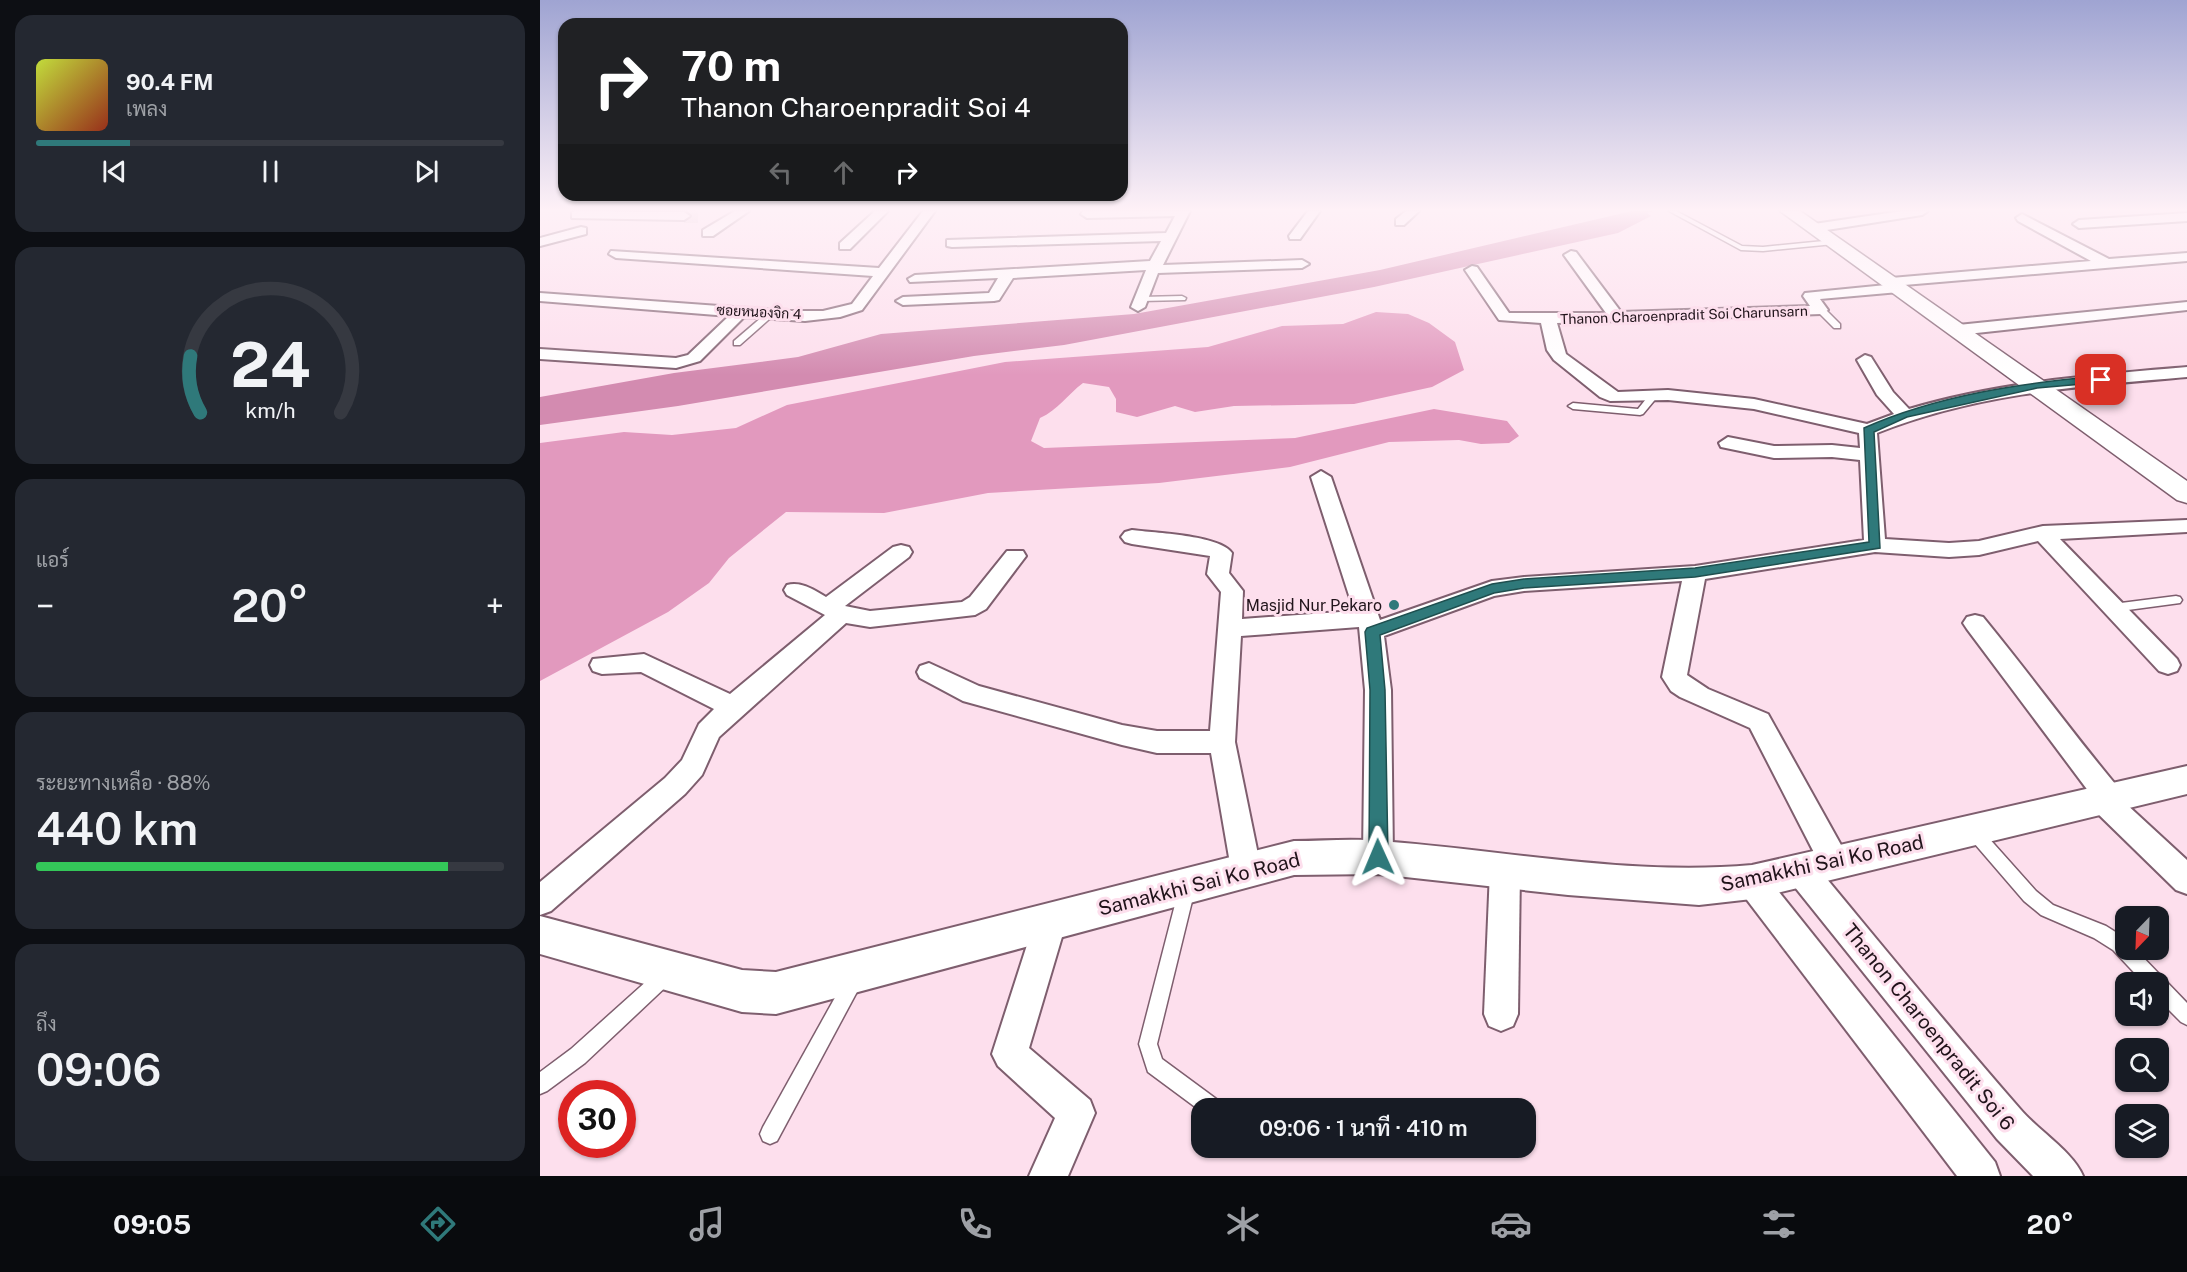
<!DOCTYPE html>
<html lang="th">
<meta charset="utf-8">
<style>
:root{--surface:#171b24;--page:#242831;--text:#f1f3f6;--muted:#9ea1a6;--line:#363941;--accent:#2f797a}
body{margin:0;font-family:"Public Sans",Sarabun,sans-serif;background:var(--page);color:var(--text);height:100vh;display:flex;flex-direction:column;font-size:22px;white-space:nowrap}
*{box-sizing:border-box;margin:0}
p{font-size:20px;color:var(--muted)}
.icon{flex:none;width:33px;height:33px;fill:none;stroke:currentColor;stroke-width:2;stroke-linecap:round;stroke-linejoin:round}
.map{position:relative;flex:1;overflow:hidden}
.panel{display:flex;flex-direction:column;gap:15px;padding:15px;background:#0d0f14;width:540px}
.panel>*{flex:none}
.hud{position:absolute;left:18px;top:18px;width:570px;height:183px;border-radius:18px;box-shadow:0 2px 4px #0004;background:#202124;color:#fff;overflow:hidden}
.needle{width:39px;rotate:203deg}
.controls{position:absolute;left:1575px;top:906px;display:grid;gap:12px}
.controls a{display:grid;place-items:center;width:54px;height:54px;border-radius:12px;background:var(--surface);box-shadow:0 2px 4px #0004;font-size:30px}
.speed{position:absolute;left:18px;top:1080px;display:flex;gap:12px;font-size:30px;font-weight:700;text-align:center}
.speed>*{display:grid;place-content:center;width:78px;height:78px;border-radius:50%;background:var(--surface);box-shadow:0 2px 4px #0004;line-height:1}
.speed .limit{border:9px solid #d22;background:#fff;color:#111}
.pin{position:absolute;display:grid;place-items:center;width:51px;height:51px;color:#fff;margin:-26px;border-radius:12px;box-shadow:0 3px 9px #0006}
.me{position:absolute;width:66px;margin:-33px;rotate:359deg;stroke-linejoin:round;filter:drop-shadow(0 0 4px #0008)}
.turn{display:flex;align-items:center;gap:21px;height:126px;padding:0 24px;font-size:27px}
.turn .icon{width:78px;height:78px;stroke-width:2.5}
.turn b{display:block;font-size:42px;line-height:51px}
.lanes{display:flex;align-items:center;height:57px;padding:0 24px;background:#0003;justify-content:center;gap:30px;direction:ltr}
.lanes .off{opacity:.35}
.big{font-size:45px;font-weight:600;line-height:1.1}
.panel .card{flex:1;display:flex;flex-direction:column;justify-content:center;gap:9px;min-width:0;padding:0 21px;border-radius:18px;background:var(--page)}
.panel .dial{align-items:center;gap:0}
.dial svg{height:156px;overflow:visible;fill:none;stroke:var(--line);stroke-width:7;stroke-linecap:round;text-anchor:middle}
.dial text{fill:var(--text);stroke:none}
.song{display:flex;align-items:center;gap:18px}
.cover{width:72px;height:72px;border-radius:9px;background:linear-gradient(135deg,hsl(70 70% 55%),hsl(10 70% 35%))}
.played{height:6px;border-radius:3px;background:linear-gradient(90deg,var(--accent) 20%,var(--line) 20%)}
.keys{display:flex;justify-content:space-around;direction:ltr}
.heat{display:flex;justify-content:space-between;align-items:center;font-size:33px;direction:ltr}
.charge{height:9px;border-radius:4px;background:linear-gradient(90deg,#34c759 88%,var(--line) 0)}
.trip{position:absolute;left:651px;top:1098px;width:345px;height:60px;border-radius:18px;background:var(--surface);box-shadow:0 2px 4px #0004;font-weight:600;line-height:60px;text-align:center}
.dock{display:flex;height:96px;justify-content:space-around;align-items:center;background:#090b0e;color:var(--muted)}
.dock .icon{width:42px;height:42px}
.dock .selected{color:var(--accent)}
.dock b{font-size:27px;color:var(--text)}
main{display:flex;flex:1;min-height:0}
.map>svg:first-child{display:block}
</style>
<main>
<section class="panel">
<div class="card">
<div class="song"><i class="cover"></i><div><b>90.4 FM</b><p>เพลง</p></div></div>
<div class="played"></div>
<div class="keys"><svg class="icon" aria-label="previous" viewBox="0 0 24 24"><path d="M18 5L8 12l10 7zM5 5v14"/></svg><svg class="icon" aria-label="pause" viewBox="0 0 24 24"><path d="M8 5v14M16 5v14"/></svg><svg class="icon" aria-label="next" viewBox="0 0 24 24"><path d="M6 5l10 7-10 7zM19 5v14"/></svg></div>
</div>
<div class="card dial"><svg viewBox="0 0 100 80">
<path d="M14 69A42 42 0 1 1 86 69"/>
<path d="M14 69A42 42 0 0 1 9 40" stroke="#2f797a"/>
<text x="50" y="56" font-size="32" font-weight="700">24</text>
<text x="50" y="72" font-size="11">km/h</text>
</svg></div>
<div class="card"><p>แอร์</p>
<div class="heat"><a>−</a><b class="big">20°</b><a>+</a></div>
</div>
<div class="card"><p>ระยะทางเหลือ · 88%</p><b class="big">440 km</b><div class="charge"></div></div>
<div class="card"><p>ถึง</p><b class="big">09:06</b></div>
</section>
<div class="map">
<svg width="1647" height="1176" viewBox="0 0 1647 1176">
<rect width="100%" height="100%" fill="#fddfed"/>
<path fill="#e299be" d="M836 312 868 314 889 323 915 342 924 370 892 387 814 404 694 406 655 412 635 406 597 417 576 412V399L569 387 543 383C527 395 518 410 500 418L491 441 504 448 755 438 894 409 967 421 979 436 969 443 941 444 919 440 849 442 750 467 619 483 448 493 344 513 246 512 189 558 169 583 128 612 0 681V443L84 432 132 435 196 428 247 405 465 362 668 347 742 326 803 324Z"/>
<path fill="#d38bb0" d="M1092 211H1114L1107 213 1111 216 1078 233 834 287 524 345 434 356 138 406 0 425V397L134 373 258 357 341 334 594 314 840 270Z"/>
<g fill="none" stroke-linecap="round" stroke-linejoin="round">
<path stroke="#dcc0cd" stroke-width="14" stroke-dasharray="14 7" stroke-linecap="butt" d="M144 216H159"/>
<defs>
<g id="service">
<path d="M1129 211H1136L1202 246 1223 247 1294 240 1297 242 1294 244 1223 251 1201 250Z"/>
<path d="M642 296 646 298 645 300 601 301 597 299 601 297Z"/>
<path d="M1278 308H1284L1300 324V328H1294L1278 312Z"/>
<path d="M229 311 236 313 200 345H194V341Z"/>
<path d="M1113 393 1118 396 1103 414 1100 415 1033 409 1028 406 1033 403 1098 409 1110 394Z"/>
<path d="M1636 596 1640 597 1642 600 1640 603 1573 612 1567 608 1573 604Z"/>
<path d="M1433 824 1438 826 1496 891 1513 905 1566 926 1585 938 1586 950H1596L1647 1003V1025L1641 1022 1618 999V982H1603L1573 950 1554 938 1501 915 1484 901 1428 836 1425 831 1428 826Z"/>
<path d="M647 882 653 884 655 889 617 1044 622 1059 679 1101 682 1108H662V1112L608 1072 599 1044 639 889 641 884Z"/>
<path d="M125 967 131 970 134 976 131 982 45 1063 7 1091 0 1094V1072L31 1049 119 970Z"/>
<path d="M313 973 319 976 322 982 319 988 237 1141 230 1144 223 1141 220 1134 223 1127 307 976Z"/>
</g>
<g id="minor">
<path d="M36 211 144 212 150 216 144 220 32 218V212Z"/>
<path d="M195 211H209L173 236H163V230Z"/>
<path d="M335 211H348L310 249H300V243Z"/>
<path d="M383 211H395L322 310 300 317 265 321 204 317 160 361 136 368 0 359V349L136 358 148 355 189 316 0 301V293L247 311H283L312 304 333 276 76 258 69 254 71 251 339 268Z"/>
<path d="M543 211H650L623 265 762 260 769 264 762 268 618 273 605 307 598 311 591 307 606 270 473 278 459 300 454 301 363 305 356 301 363 297 449 293 458 278 370 282 368 279 375 275 610 261 621 241 412 247 407 246V240L626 233 635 216 547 218 541 214Z"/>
<path d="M768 211H780L760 239H750L749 236Z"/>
<path d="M866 211H879L864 225H856V219Z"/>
<path d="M1362 211H1388L1382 215 1274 232 1268 228 1274 224Z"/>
<path d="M1647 213V221L1539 228 1533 224 1539 220Z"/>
<path d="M1482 214 1569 259 1647 253V261L1364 285V291L1359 292 1280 299 1288 310 1281 314 1017 323 1026 354 1078 392 1128 390 1214 399 1327 424 1354 414 1337 395 1317 360 1325 355 1331 357 1353 392 1369 409C1460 382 1553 375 1647 367V377C1541 386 1437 393 1337 433L1345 539 1409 543 1439 541 1503 526 1647 520V532L1520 539 1637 659 1640 665 1637 671 1628 674 1619 671 1498 541 1439 555 1409 557 1335 552 1165 579 1147 675 1168 689 1228 714 1306 854 1310 863 1306 872 1295 876 1284 872 1210 728 1140 697 1131 691 1122 677 1142 581 984 591 954 596 844 636 851 690 853 857 849 866 838 870 827 866 823 857 825 690 819 627 701 636 695 742 721 869 717 879 706 882 695 879 691 869 671 753H617L582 745 423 701 380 678 377 672 380 666 389 663 439 686 582 725 617 731H670L681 592 667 574 670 556 592 544 585 542 581 537 585 532 592 530C614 533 680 535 692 553L689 573 703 591 702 619 814 611 771 477 781 471 791 477 840 620 952 581 984 577 1155 566 1324 540 1320 460 1292 457 1234 458 1181 447 1179 443 1188 437 1234 446 1292 445 1320 448 1319 433 1214 409 1128 400 1070 401 1060 397 1014 360 1007 350 1001 323 959 320 925 270 932 266 937 267 969 313H1066L1024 255 1031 251 1036 252 1081 312 1270 306 1263 296 1265 293 1346 285V279L1351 278 1551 261 1478 221 1476 218Z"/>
<path d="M41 227 46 228V234L0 246V238Z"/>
<path d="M1647 302V310L1418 335 1410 330 1418 325Z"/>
<path d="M361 545 369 547 372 552 369 557 305 606 330 611 422 602 430 597 467 551H483L486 556 446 609 435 615 330 627 306 623 179 737 162 775 145 794 11 911 0 915V882L125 778 142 760 159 724 174 709 101 672 62 674 53 671 50 665 53 659 104 654 190 694 285 615 247 595 244 590 247 585C261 581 274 590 286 597L353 547Z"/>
<path d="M1435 615 1443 617C1490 674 1533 734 1581 791L1585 799 1584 802 1647 860V894L1636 890 1553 809 1549 801 1552 796 1427 629 1423 623 1427 617Z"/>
<path d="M965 857 976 861 980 871 978 1014 973 1026 961 1031 949 1026 944 1014 950 871 954 861Z"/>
<path d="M1261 857 1272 861C1341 944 1410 1029 1481 1110 1499 1131 1533 1152 1543 1176H1493L1457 1139 1250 881 1246 871 1250 861Z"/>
<path d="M1212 868 1223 872 1455 1162 1460 1176H1417L1201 892 1197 882 1201 872Z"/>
<path d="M511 905 522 910 527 920 489 1048 550 1100 555 1113 528 1176H489L515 1118 458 1066 452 1054 495 920 500 910Z"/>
</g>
<path id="tertiary" d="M1647 766V794L1212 899 1159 905 1028 895 838 874 754 875 236 1014 202 1012 0 954V916L202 970 236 972 754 841C782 841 812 838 840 841 964 850 1088 876 1212 865Z"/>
<path id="secondary" d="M1240 211H1260L1647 481V503L1637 500Z"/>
</defs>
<use href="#service" stroke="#7e5e6e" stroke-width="3"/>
<use href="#minor" stroke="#7e5e6e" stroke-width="4"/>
<use href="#tertiary" stroke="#7e5e6e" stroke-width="4"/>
<use href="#secondary" stroke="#7e5e6e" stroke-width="3"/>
<use href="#service" fill="#fff" fill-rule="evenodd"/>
<use href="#minor" fill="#fff" fill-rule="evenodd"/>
<use href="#tertiary" fill="#fff" fill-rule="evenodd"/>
<use href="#secondary" fill="#fff" fill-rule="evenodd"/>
</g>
<linearGradient id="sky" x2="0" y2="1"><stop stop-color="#9fa4d2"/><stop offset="0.56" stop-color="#fef1f7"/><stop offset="1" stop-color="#fef1f7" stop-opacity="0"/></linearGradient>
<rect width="1647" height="375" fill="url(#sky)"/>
<path fill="#2f797a" stroke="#1f4f4f" stroke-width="1.5" d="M1561 376 1566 380 1565 382 1497 388 1367 417 1334 432 1340 548 1155 577 984 588 954 593 840 635 845 690 848 857 845 863 838 865 832 863 829 857 830 690 825 632 827 628 952 584 984 579 1155 568 1329 542 1324 428C1398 395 1482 383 1561 376Z"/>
<circle fill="#2f797a" stroke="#fddfed" stroke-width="2" cx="854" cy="605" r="6"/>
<g text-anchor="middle" stroke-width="6" stroke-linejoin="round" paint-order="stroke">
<g font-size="14" fill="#20131a" stroke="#fddfed">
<text transform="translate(219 312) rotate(3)" y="5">ซอยหนองจิก 4</text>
<text transform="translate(1144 315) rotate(-2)" y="5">Thanon Charoenpradit Soi Charunsarn</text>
</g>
<g font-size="16" fill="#20131a" stroke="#fddfed" text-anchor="end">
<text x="842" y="611">Masjid Nur Pekaro</text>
</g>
<g font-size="20" fill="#20131a" stroke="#fddfed">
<text transform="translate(1282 863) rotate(-12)" y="7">Samakkhi Sai Ko Road</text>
<text transform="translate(659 884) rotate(-14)" y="7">Samakkhi Sai Ko Road</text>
<text transform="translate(1389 1027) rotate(51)" y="7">Thanon Charoenpradit Soi 6</text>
</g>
</g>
</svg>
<div class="controls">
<a><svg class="needle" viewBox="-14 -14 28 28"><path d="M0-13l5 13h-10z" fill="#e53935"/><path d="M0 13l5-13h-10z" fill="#9ea1a6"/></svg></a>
<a><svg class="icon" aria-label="sound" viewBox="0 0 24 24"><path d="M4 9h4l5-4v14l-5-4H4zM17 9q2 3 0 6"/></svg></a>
<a><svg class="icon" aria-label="search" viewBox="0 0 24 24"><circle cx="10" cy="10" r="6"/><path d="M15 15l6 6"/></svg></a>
<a><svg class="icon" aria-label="layers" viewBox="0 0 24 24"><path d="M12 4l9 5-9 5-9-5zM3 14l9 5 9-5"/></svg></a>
</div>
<div class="speed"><div class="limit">30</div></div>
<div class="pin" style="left:1561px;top:380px;background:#d93025"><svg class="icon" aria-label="arrive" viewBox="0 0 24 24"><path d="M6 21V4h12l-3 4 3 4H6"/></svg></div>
<svg class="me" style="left:838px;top:857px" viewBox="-20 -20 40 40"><path d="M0-17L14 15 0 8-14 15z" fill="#2f797a" stroke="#fff" stroke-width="4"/></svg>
<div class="trip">09:06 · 1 นาที · 410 m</div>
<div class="hud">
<div class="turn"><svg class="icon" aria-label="right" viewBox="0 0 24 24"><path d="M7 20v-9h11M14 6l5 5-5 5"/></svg><div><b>70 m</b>Thanon Charoenpradit Soi 4</div></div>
<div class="lanes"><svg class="icon off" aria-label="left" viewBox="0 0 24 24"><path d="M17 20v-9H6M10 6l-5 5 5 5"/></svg><svg class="icon off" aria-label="ahead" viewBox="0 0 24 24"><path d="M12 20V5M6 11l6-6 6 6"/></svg><svg class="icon" aria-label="right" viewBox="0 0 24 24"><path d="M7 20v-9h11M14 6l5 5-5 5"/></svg></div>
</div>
</div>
</main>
<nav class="dock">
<b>09:05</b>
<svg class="icon selected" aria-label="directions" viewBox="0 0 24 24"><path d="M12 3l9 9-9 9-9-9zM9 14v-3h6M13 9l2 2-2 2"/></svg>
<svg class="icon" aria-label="music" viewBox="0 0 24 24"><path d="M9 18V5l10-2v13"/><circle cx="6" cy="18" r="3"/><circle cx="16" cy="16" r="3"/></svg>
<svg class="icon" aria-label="phone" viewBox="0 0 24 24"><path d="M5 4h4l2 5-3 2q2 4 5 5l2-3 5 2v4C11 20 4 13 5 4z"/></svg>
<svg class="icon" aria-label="climate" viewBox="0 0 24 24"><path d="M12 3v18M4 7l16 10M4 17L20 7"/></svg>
<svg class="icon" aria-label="car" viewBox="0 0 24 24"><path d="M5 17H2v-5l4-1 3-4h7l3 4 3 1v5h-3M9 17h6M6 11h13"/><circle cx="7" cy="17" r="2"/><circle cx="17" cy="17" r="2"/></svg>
<svg class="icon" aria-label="filters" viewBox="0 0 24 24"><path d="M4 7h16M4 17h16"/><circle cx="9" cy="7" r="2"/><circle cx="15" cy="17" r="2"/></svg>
<b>20°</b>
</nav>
